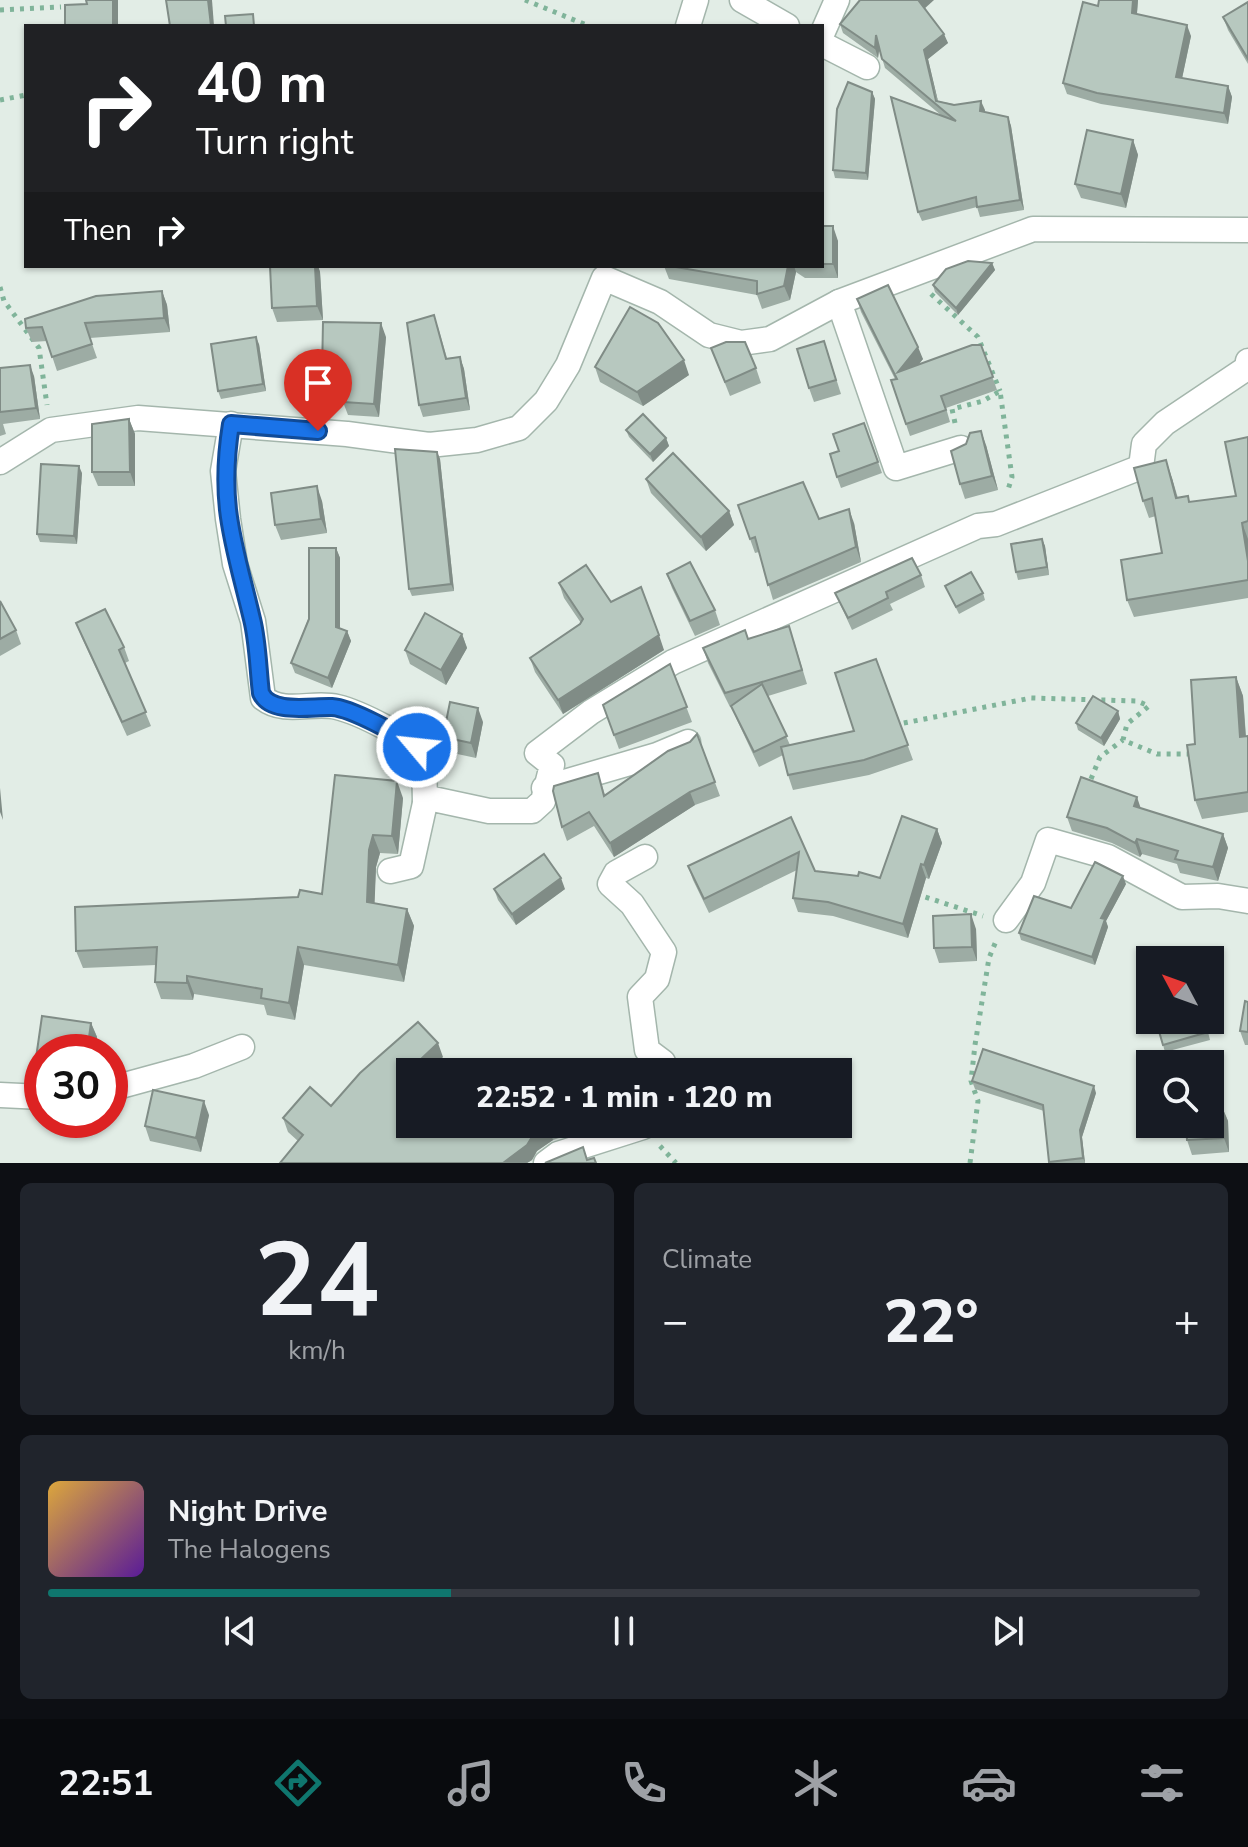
<!DOCTYPE html>
<meta charset="utf-8">
<style>
:root{--surface:#171b24;--page:#20242c;--text:#f1f3f6;--muted:#9ea1a6;--line:#363941;--accent:#0f766e}
body{margin:0;font-family:"Nunito Sans",sans-serif;background:var(--page);color:var(--text);height:100vh;display:flex;flex-direction:column;font-size:30px;white-space:nowrap}
*{box-sizing:border-box;margin:0}
p{font-size:26px;color:var(--muted)}
.icon{flex:none;width:44px;height:44px;fill:none;stroke:currentColor;stroke-width:2;stroke-linecap:round;stroke-linejoin:round}
.map{position:relative;height:1163px;overflow:hidden}
.drawer{display:flex;flex-direction:column;gap:20px;padding:20px;background:#0d0f14;flex:1}
.drawer>*{flex:none}
.top-card{position:absolute;left:24px;top:24px;width:800px;height:244px;border-radius:0px;box-shadow:0 2px 6px #0004;background:#202124;color:#fff;overflow:hidden}
.needle{width:52px;rotate:311deg}
.tools{position:absolute;left:1136px;top:946px;display:grid;gap:16px}
.tools a{display:grid;place-items:center;width:88px;height:88px;border-radius:0px;background:var(--surface);box-shadow:0 2px 6px #0004;font-size:40px}
.speed{position:absolute;left:24px;top:1034px;display:flex;gap:16px;font-size:40px;font-weight:700;text-align:center}
.speed>*{display:grid;place-content:center;width:104px;height:104px;border-radius:50%;background:var(--surface);box-shadow:0 2px 6px #0004;line-height:1}
.speed .limit{border:12px solid #d22;background:#fff;color:#111}
.pin{position:absolute;display:grid;place-items:center;width:68px;height:68px;color:#fff;margin:-82px -34px;border-radius:50% 50% 50% 0;rotate:-45deg;box-shadow:0 0 8px #0007}
.pin .icon{rotate:45deg}
.me{position:absolute;width:88px;margin:-44px;rotate:298deg;stroke-linejoin:round;filter:drop-shadow(0 0 6px #0008)}
.turn{display:flex;align-items:center;gap:28px;height:168px;padding:0 40px;font-size:36px}
.turn .icon{width:104px;height:104px;stroke-width:2.5}
.turn b{display:block;font-size:56px;line-height:68px}
.then{display:flex;align-items:center;height:76px;padding:0 40px;background:#0003;gap:16px;font-size:30px}
.big{font-size:60px;font-weight:800;line-height:1.1}
.drawer .widget{flex:1;display:flex;flex-direction:column;justify-content:center;gap:12px;min-width:0;padding:0 28px;border-radius:12px;background:var(--page)}
.drawer .dial{align-items:center;gap:0}
.dial b{font-size:104px;line-height:1}
.song{display:flex;align-items:center;gap:24px}
.cover{width:96px;height:96px;border-radius:12px;background:linear-gradient(135deg,hsl(40 70% 55%),hsl(270 70% 35%))}
.played{height:8px;border-radius:4px;background:linear-gradient(90deg,var(--accent) 35%,var(--line) 35%)}
.keys{display:flex;justify-content:space-around;direction:ltr}
.heat{display:flex;justify-content:space-between;align-items:center;font-size:44px;direction:ltr}
.drawer .tiles{flex:1;display:grid;gap:20px;grid-template-columns:1fr 1fr}
.widget:last-child{grid-column:span 2}
.trip{position:absolute;left:396px;top:1058px;width:456px;height:80px;border-radius:0px;background:var(--surface);box-shadow:0 2px 6px #0004;font-weight:800;line-height:80px;text-align:center}
.tab-bar{display:flex;height:128px;justify-content:space-around;align-items:center;background:#090b0e;color:var(--muted)}
.tab-bar .icon{width:56px;height:56px}
.tab-bar .selected{color:var(--accent)}
.tab-bar b{font-size:36px;color:var(--text)}
.map>svg:first-child{display:block}
</style>
<div class="map">
<svg width="1248" height="1163" viewBox="0 0 1248 1163">
<rect width="100%" height="100%" fill="#e2ede6"/>
<g fill="none" stroke-linecap="round" stroke-linejoin="round">
<defs>
<g id="minor">
<path d="M742 0 787 26"/>
<path d="M688 26 696 0"/>
<path d="M822 34 837 0"/>
<path d="M822 44 867 67"/>
<path d="M839 302 896 468 961 448"/>
<path d="M231 424 223 471 228 519 235 564 253 621 263 698C285 715 313 701 337 707 358 712 414 739 424 756L425 803 433 799 489 811H532L543 801 552 765 537 753 591 712 673 662 978 526 996 524 1141 467 1144 444 1165 423 1247 368 1248 361"/>
<path d="M0 462 51 430 138 418 347 434 429 445 477 440 519 428 546 401 568 365 604 278 660 302 709 335 741 343 770 339 839 302 1033 229 1248 230"/>
<path d="M544 788 657 755 688 742"/>
<path d="M645 857 616 873 610 884 632 904 664 952 657 979 640 997 647 1050 663 1062 664 1072"/>
<path d="M390 871 411 866 425 803"/>
<path d="M1006 920 1033 883 1048 840 1108 857 1182 897 1218 896 1248 901"/>
<path d="M110 1089 194 1066 242 1047"/>
<path d="M0 1095 42 1097"/>
<path d="M546 1163 558 1154 643 1127 644 1124"/>
</g>
</defs>
<use href="#minor" stroke="#a4b6ac" stroke-width="27"/>
<g stroke="#80b49a" stroke-width="5" stroke-dasharray="4 6" stroke-linecap="butt">
<path d="M525 0 589 26"/>
<path d="M0 10 61 7"/>
<path d="M0 100 26 95"/>
<path d="M0 287 4 301 39 348 47 405"/>
<path d="M931 294 978 337 1000 391"/>
<path d="M955 423 952 409 983 401 1000 391 1012 477 1007 493"/>
<path d="M894 725 1031 698 1137 701 1149 706 1127 724 1123 740 1157 754H1194"/>
<path d="M1091 779 1100 757 1123 740"/>
<path d="M916 894 983 916"/>
<path d="M660 1146 676 1163"/>
<path d="M970 1163 978 1101 971 1081 975 1045 989 958 996 941"/>
</g>
<use href="#minor" stroke="#fff" stroke-width="24"/>
</g>
<g fill="#9daca4">
<path d="M1099 0H1138L1137 14 1191 36 1182 78 1228 86 1232 97 1228 124 1101 104 1067 94 1063 83 1098 6Z"/>
<path d="M1248 2V64L1228 30 1223 17Z"/>
<path d="M925 8 948 43 928 59 938 101 985 110V112L1008 117 1011 126 1024 210 980 217 977 207 922 221 918 212 942 116 885 68 879 48 878 58 843 33 840 24Z"/>
<path d="M872 92 875 99 868 180 835 178 833 170Z"/>
<path d="M1133 140 1138 155 1126 208 1081 198 1075 184Z"/>
<path d="M822 226 838 241V278H805L796 272 790 300 762 309 757 295 669 279 664 266H822Z"/>
<path d="M992 263 995 270 958 315 935 292 933 285Z"/>
<path d="M270 266H318L320 272 323 320 277 322 272 308Z"/>
<path d="M162 291 167 305 170 332 90 338 97 358 57 371 47 341 32 342 26 328Z"/>
<path d="M857 299 923 359 918 365 981 345 997 390 946 408 950 422 910 436 891 380 895 379 861 312Z"/>
<path d="M438 327 447 358 460 357 464 369 470 410 423 417 419 405Z"/>
<path d="M386 337 379 417 348 415 343 402 344 386H327L322 373Z"/>
<path d="M824 341 841 394 814 402 809 388Z"/>
<path d="M259 344 266 391 221 399 218 391Z"/>
<path d="M711 348 756 368 761 383 730 396Z"/>
<path d="M595 367 689 375 643 406 600 382Z"/>
<path d="M0 368 34 376 40 419 3 424 6 434 0 436Z"/>
<path d="M129 419 135 434V486H98L92 472Z"/>
<path d="M864 423 882 473 841 488 837 477 839 451Z"/>
<path d="M626 430 666 438 669 446 653 462 629 437Z"/>
<path d="M1248 437V598L1134 617 1127 600 1162 553 1156 516 1149 518 1143 501 1172 478 1178 498 1190 502 1236 496Z"/>
<path d="M986 445 998 490 965 499 960 484Z"/>
<path d="M437 452 440 459 454 591 412 596 409 589Z"/>
<path d="M82 473 77 544 40 542 37 534Z"/>
<path d="M646 479 729 511 734 525 706 551 651 493Z"/>
<path d="M322 501 327 533 281 540 275 525Z"/>
<path d="M738 505 819 519 854 523 861 562 773 600 759 552 755 553Z"/>
<path d="M1042 539 1045 546 1049 575 1018 580 1016 572Z"/>
<path d="M336 548 340 558V628L347 631 351 641 332 688 295 673 291 663Z"/>
<path d="M667 574 715 610 720 625 695 636 672 588Z"/>
<path d="M921 575 925 587 890 604 893 610 852 630 835 593Z"/>
<path d="M559 583 611 602 664 650 563 714 535 672 530 658 581 623 564 598Z"/>
<path d="M945 586 983 593 985 600 959 614Z"/>
<path d="M0 601 16 630 21 644 0 656Z"/>
<path d="M76 623 124 647 129 661 125 663 151 726 127 736 82 638Z"/>
<path d="M462 634 467 648 446 685 410 664 405 650Z"/>
<path d="M748 639 794 641 807 684 768 696 790 745 854 731 876 659 913 760 869 775 793 790 788 775 783 755 759 767 737 720 732 707H730L708 663 703 648Z"/>
<path d="M670 664 692 722 619 749 603 705Z"/>
<path d="M1236 677 1243 696 1246 736H1248V812L1202 819 1195 800V744Z"/>
<path d="M1118 711 1120 719 1104 746 1078 730 1076 723Z"/>
<path d="M483 722 476 758 448 752 443 737Z"/>
<path d="M697 734 720 796 695 805 614 857 594 826 567 841 562 827 598 773 605 795 690 742Z"/>
<path d="M403 798 398 854 380 853 376 867 374 903 407 909 414 926 404 982 304 965 295 1020 267 1015 264 1005 194 994 193 1000 161 999 155 982 156 965 83 968 76 951 298 897 322 894Z"/>
<path d="M1141 808 1223 834 1228 848 1218 881 1180 873 1177 864 1142 854 1140 857 1112 843 1072 831 1067 817Z"/>
<path d="M791 817 815 871 880 878 937 829 942 843 929 879 926 878 908 938 833 916 798 912 793 898 797 870 709 913 693 880 688 866Z"/>
<path d="M1126 884 1106 921 1108 927 1095 965 1021 940 1019 933Z"/>
<path d="M494 889H565L516 925 498 900Z"/>
<path d="M976 929 977 961 939 963 934 948Z"/>
<path d="M1248 1002V1045H1245L1240 1031Z"/>
<path d="M42 1016 91 1023 97 1037 94 1052H42V1072H41L36 1058Z"/>
<path d="M1205 1020 1210 1040 1165 1052 1163 1045Z"/>
<path d="M443 1057 427 1072H410V1124L461 1136 478 1124H567L571 1134 553 1140 537 1151 532 1160 527 1163H280L298 1141 288 1132 283 1118 331 1106Z"/>
<path d="M972 1081 1096 1093 1082 1137 1085 1163H1050L1044 1111 975 1089Z"/>
<path d="M1222 1107 1228 1121 1229 1152 1192 1155 1187 1140Z"/>
<path d="M209 1115 201 1152 150 1141 145 1126Z"/>
</g>
<g fill="#808c86">
<rect x="113" y="0" width="5" height="26"/>
<path d="M208 0H212L214 26H211Z"/>
<path d="M920 0H934L923 10 919 1Z"/>
<path d="M1133 0H1138L1136 24 1132 13Z"/>
<path d="M1187 25 1191 36 1180 88 1176 77Z"/>
<path d="M944 34 948 43 928 59 940 110 924 50Z"/>
<path d="M876 35 880 44 878 58 875 48Z"/>
<path d="M1228 86 1232 97 1228 124 1224 113Z"/>
<path d="M872 92 875 99 868 180 866 173Z"/>
<path d="M981 101 985 110 983 120 980 111Z"/>
<path d="M1008 117 1011 126 1024 210 1020 200Z"/>
<path d="M1133 140 1138 155 1126 208 1121 194Z"/>
<path d="M833 226 838 241V278L833 264Z"/>
<path d="M992 263 995 270 958 315 956 308Z"/>
<path d="M315 266H318L320 272 323 320 317 306Z"/>
<path d="M788 266H794L796 272 790 300 784 286Z"/>
<path d="M162 291 167 305 170 332 164 318Z"/>
<path d="M381 323 386 337 379 417 374 404Z"/>
<path d="M256 337 259 344 266 391 263 384Z"/>
<path d="M918 347 923 359 902 385 898 372Z"/>
<path d="M460 357 464 369 470 410 466 398Z"/>
<path d="M684 360 689 375 643 406 637 392Z"/>
<path d="M30 365 34 376 40 419 36 408Z"/>
<path d="M129 419 135 434V486L130 472Z"/>
<path d="M981 431 986 445 998 490 992 476Z"/>
<path d="M666 438 669 446 653 462 650 454Z"/>
<path d="M437 452 440 459 454 591 451 584Z"/>
<path d="M1166 460 1172 478 1182 516 1176 498Z"/>
<path d="M79 466 82 473 77 544 74 536Z"/>
<path d="M317 486 322 501 327 533 321 519Z"/>
<path d="M849 509 854 523 861 562 856 547Z"/>
<path d="M729 511 734 525 706 551 701 537Z"/>
<path d="M1242 523 1248 539V561Z"/>
<path d="M1042 539 1045 546 1049 575 1047 567Z"/>
<path d="M336 548 340 558V637L336 627Z"/>
<path d="M347 631 351 641 332 688 328 678Z"/>
<path d="M462 634 467 648 446 685 441 670Z"/>
<path d="M659 635 664 650 563 714 558 700Z"/>
<path d="M1236 677 1243 696 1247 756 1240 737Z"/>
<path d="M478 708 483 722 476 758 471 743Z"/>
<path d="M1118 711 1120 719 1104 746 1101 738Z"/>
<path d="M397 781 403 798 398 854 392 836Z"/>
<path d="M0 788 3 820 0 812Z"/>
<path d="M690 792 695 805 614 857 610 843Z"/>
<path d="M1137 797 1142 812 1134 806Z"/>
<path d="M937 829 942 843 929 879 924 865Z"/>
<path d="M1223 834 1228 848 1218 881 1213 867Z"/>
<path d="M373 835 380 853 376 867 374 919 367 902 369 850Z"/>
<path d="M1137 839 1142 854 1140 857 1135 843Z"/>
<path d="M921 864 926 878 908 938 903 924Z"/>
<path d="M1123 876 1126 884 1106 921 1108 927 1095 965 1092 957 1101 918Z"/>
<path d="M561 878 565 889 516 925 512 914Z"/>
<path d="M407 909 414 926 404 982 398 965Z"/>
<path d="M971 914 976 929 977 961 972 947Z"/>
<path d="M298 947 304 965 295 1020 289 1003Z"/>
<path d="M187 976 194 994 193 1000 187 983Z"/>
<path d="M91 1023 97 1037 94 1052H87Z"/>
<path d="M438 1043 443 1057 427 1072H410V1088L403 1076Z"/>
<path d="M1094 1086 1096 1093 1082 1137 1085 1163 1083 1158 1080 1130Z"/>
<path d="M204 1101 209 1115 201 1152 196 1138Z"/>
<path d="M1222 1107 1228 1121 1229 1152 1224 1138Z"/>
<path d="M548 1126 553 1140 537 1151 532 1160 527 1163H503L532 1137Z"/>
</g>
<g fill="#b7c8bf" stroke="#808c86" stroke-width="2">
<path d="M86 0H113V26H65V5L87 4Z"/>
<path d="M166 0H208L211 26H170Z"/>
<path d="M860 0H920L919 1 944 34 924 50 936 101 954 105 981 101 980 111 1008 117 1020 200 977 207 976 197 918 212 891 97 956 121 882 59 876 35 875 48 840 24Z"/>
<path d="M1099 0H1133L1132 13 1187 25 1176 77 1228 86 1224 113 1097 93 1063 83 1083 2 1098 6Z"/>
<path d="M1248 2V59L1223 17Z"/>
<path d="M253 14 254 26H226L225 16Z"/>
<path d="M848 82 872 92 866 173 833 170 837 109Z"/>
<path d="M1087 130 1133 140 1121 194 1075 184Z"/>
<rect x="822" y="226" width="11" height="38"/>
<path d="M968 261 992 263 956 308 933 285 946 269Z"/>
<path d="M270 266H315L317 306 272 308Z"/>
<path d="M670 266H788L784 286 757 294V281Z"/>
<path d="M888 285 918 347 898 372 972 345H981L993 377 941 396 946 410 906 424 891 380 897 379 857 299Z"/>
<path d="M162 291 164 318 85 323 92 344 52 357 42 327 26 328 25 319 96 296Z"/>
<path d="M630 307 658 323 684 360 637 392 595 367Z"/>
<path d="M434 315 446 359 460 357 466 398 419 405 407 323Z"/>
<path d="M323 322 381 323 374 404 343 402 346 373H322Z"/>
<path d="M256 337 263 384 218 391 211 344Z"/>
<path d="M824 341 836 380 809 388 797 349Z"/>
<path d="M726 342H745L756 368 725 382 711 348Z"/>
<path d="M30 365 36 408 0 412V368Z"/>
<path d="M643 414 666 438 650 454 626 430Z"/>
<path d="M129 419 130 472H92V424Z"/>
<path d="M864 423 878 462 837 477 830 454 839 451 833 434Z"/>
<path d="M981 431 992 476 960 484 951 451 966 444 970 433Z"/>
<path d="M1248 437V521L1242 523 1248 561V580L1127 600 1121 560 1162 553 1152 498 1143 501 1134 468 1166 460 1176 498 1188 496 1189 502 1236 496 1225 442Z"/>
<path d="M395 449 437 452 451 584 409 589Z"/>
<path d="M673 453 729 511 701 537 646 479Z"/>
<path d="M41 464 79 466 74 536 37 534Z"/>
<path d="M803 482 819 519 849 509 856 547 768 585 755 537 750 539 738 505Z"/>
<path d="M317 486 321 519 275 525 271 493Z"/>
<path d="M1042 539 1047 567 1016 572 1011 544Z"/>
<path d="M309 548H336V627L347 631 328 678 291 663 309 619Z"/>
<path d="M912 558 921 575 886 592 888 598 848 618 835 593Z"/>
<path d="M690 562 715 610 690 621 667 574Z"/>
<path d="M586 565 611 602 641 587 659 635 558 700 530 658 580 624 583 619 559 583Z"/>
<path d="M971 572 983 593 956 607 945 586Z"/>
<path d="M0 601 16 630 0 639Z"/>
<path d="M105 609 124 647 119 650 146 712 122 722 76 623Z"/>
<path d="M425 613 462 634 441 670 405 650Z"/>
<path d="M789 626 802 670 725 693 703 648 745 630 748 639Z"/>
<path d="M876 659 908 745 864 760 788 775 781 747 854 731 835 673Z"/>
<path d="M670 664 687 707 614 735 603 705Z"/>
<path d="M1236 677 1240 737 1248 736V792L1195 800 1187 745 1195 744 1191 680Z"/>
<path d="M762 684 787 736 754 752 731 706Z"/>
<path d="M1093 696 1118 711 1101 738 1076 723Z"/>
<path d="M450 702 478 708 471 743 443 737Z"/>
<path d="M697 734 715 782 690 792 610 843 589 812 562 827 553 791 554 786 598 773 604 796 668 751 690 742Z"/>
<path d="M335 775 397 781 392 836 373 835 369 850 367 902 407 909 398 965 298 947 289 1003 261 998 262 989 187 976V983L155 982 157 947 76 951 75 907 298 897 300 890 322 894Z"/>
<path d="M1081 777 1137 797 1134 806 1223 834 1213 867 1175 859 1178 851 1137 839 1135 843 1107 828 1067 817Z"/>
<path d="M902 816 937 829 924 865 921 864 903 924 828 902 793 898 799 852 704 899 688 866 791 817 815 871 858 876 859 872 880 878Z"/>
<path d="M544 854 561 878 512 914 494 889Z"/>
<path d="M1095 862 1123 876 1101 918 1105 919 1092 957 1019 933 1034 896 1071 908Z"/>
<path d="M971 914 972 947 934 948 933 916Z"/>
<path d="M1245 1001 1248 1002V1032L1240 1031Z"/>
<path d="M42 1016 91 1023 87 1052H42V1059L36 1058Z"/>
<path d="M1161 1020H1204L1208 1032 1163 1045 1156 1021Z"/>
<path d="M418 1022 438 1043 403 1076 410 1083V1124H449L461 1136 478 1124H553L548 1126 532 1137 527 1145 503 1163H280L303 1135 283 1118 310 1087 331 1106 360 1073Z"/>
<path d="M983 1049 1094 1086 1080 1130 1083 1158 1049 1162 1043 1105 972 1081Z"/>
<path d="M153 1090 204 1101 196 1138 145 1126Z"/>
<path d="M1210 1107H1222L1224 1138 1187 1140 1186 1124H1210Z"/>
<path d="M583 1147 587 1160 594 1158 596 1163H545Z"/>
</g>
<g fill="none" stroke-linecap="round" stroke-linejoin="round">
<defs>
<path id="route" d="M318 431 231 424C218 505 234 543 252 619 258 643 258 669 261 693 271 715 312 706 332 707 351 708 400 735 417 747"/>
</defs>
<use href="#route" stroke="#114b97" stroke-width="20"/>
<use href="#route" stroke="#1a73e8" stroke-width="14"/>
</g>
</svg>
<div class="tools">
<a><svg class="needle" viewBox="-14 -14 28 28"><path d="M0-13l5 13h-10z" fill="#e53935"/><path d="M0 13l5-13h-10z" fill="#9ea1a6"/></svg></a>
<a><svg class="icon" aria-label="search" viewBox="0 0 24 24"><circle cx="10" cy="10" r="6"/><path d="M15 15l6 6"/></svg></a>
</div>
<div class="speed"><div class="limit">30</div></div>
<div class="pin" style="left:318px;top:431px;background:#d93025"><svg class="icon" aria-label="arrive" viewBox="0 0 24 24"><path d="M6 21V4h12l-3 4 3 4H6"/></svg></div>
<svg class="me" style="left:417px;top:747px" viewBox="-20 -20 40 40"><circle r="17" fill="#1a73e8" stroke="#fff" stroke-width="3"/><path d="M0-11L8 9 0 5-8 9z" fill="#fff"/></svg>
<div class="trip">22:52 · 1 min · 120 m</div>
<div class="top-card">
<div class="turn"><svg class="icon" aria-label="right" viewBox="0 0 24 24"><path d="M7 20v-9h11M14 6l5 5-5 5"/></svg><div><b>40 m</b>Turn right</div></div>
<div class="then">Then<svg class="icon" aria-label="right" viewBox="0 0 24 24"><path d="M7 20v-9h11M14 6l5 5-5 5"/></svg></div>
</div>
</div>
<section class="drawer">
<div class="tiles">
<div class="widget dial"><b>24</b><p>km/h</p></div>
<div class="widget"><p>Climate</p>
<div class="heat"><a>−</a><b class="big">22°</b><a>+</a></div>
</div>
<div class="widget">
<div class="song"><i class="cover"></i><div><b>Night Drive</b><p>The Halogens</p></div></div>
<div class="played"></div>
<div class="keys"><svg class="icon" aria-label="previous" viewBox="0 0 24 24"><path d="M18 5L8 12l10 7zM5 5v14"/></svg><svg class="icon" aria-label="pause" viewBox="0 0 24 24"><path d="M8 5v14M16 5v14"/></svg><svg class="icon" aria-label="next" viewBox="0 0 24 24"><path d="M6 5l10 7-10 7zM19 5v14"/></svg></div>
</div>
</div>
</section>
<nav class="tab-bar">
<b>22:51</b>
<svg class="icon selected" aria-label="directions" viewBox="0 0 24 24"><path d="M12 3l9 9-9 9-9-9zM9 14v-3h6M13 9l2 2-2 2"/></svg>
<svg class="icon" aria-label="music" viewBox="0 0 24 24"><path d="M9 18V5l10-2v13"/><circle cx="6" cy="18" r="3"/><circle cx="16" cy="16" r="3"/></svg>
<svg class="icon" aria-label="phone" viewBox="0 0 24 24"><path d="M5 4h4l2 5-3 2q2 4 5 5l2-3 5 2v4C11 20 4 13 5 4z"/></svg>
<svg class="icon" aria-label="climate" viewBox="0 0 24 24"><path d="M12 3v18M4 7l16 10M4 17L20 7"/></svg>
<svg class="icon" aria-label="car" viewBox="0 0 24 24"><path d="M5 17H2v-5l4-1 3-4h7l3 4 3 1v5h-3M9 17h6M6 11h13"/><circle cx="7" cy="17" r="2"/><circle cx="17" cy="17" r="2"/></svg>
<svg class="icon" aria-label="filters" viewBox="0 0 24 24"><path d="M4 7h16M4 17h16"/><circle cx="9" cy="7" r="2"/><circle cx="15" cy="17" r="2"/></svg>
</nav>
